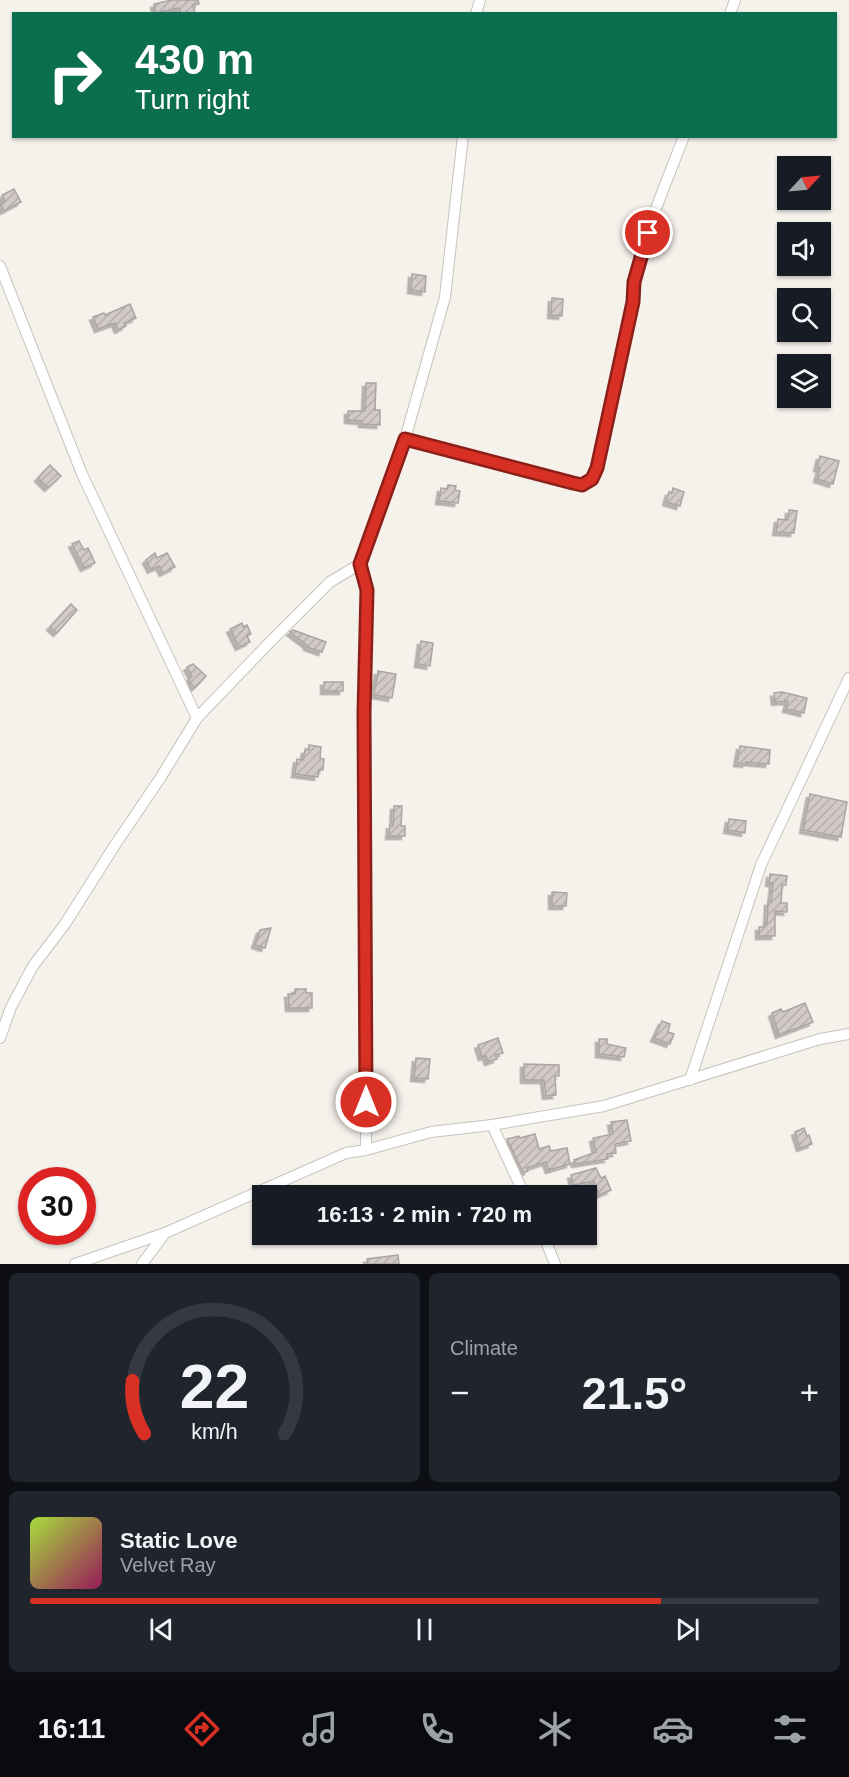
<!DOCTYPE html>
<meta charset="utf-8">
<style>
:root{--surface:#171b24;--page:#20242c;--text:#f1f3f6;--muted:#9ea1a6;--line:#363941;--accent:#d93025}
body{margin:0;font-family:Helvetica,sans-serif;background:var(--page);color:var(--text);height:100vh;display:flex;flex-direction:column;font-size:22px;white-space:nowrap}
*{box-sizing:border-box;margin:0}
p{font-size:20px;color:var(--muted)}
.icon{flex:none;width:33px;height:33px;fill:none;stroke:currentColor;stroke-width:2;stroke-linecap:round;stroke-linejoin:round}
.map{position:relative;height:1264px;overflow:hidden}
.drawer{display:flex;flex-direction:column;gap:9px;padding:9px;background:#0d0f14;flex:1}
.drawer>*{flex:none}
.hud{position:absolute;left:12px;top:12px;width:825px;height:126px;border-radius:0px;box-shadow:0 2px 4px #0004;background:#0b6e4f;color:#fff;overflow:hidden}
.needle{width:39px;rotate:64deg}
.tools{position:absolute;left:777px;top:156px;display:grid;gap:12px}
.tools a{display:grid;place-items:center;width:54px;height:54px;border-radius:0px;background:var(--surface);box-shadow:0 2px 4px #0004;font-size:30px}
.speed{position:absolute;left:18px;top:1167px;display:flex;gap:12px;font-size:30px;font-weight:700;text-align:center}
.speed>*{display:grid;place-content:center;width:78px;height:78px;border-radius:50%;background:var(--surface);box-shadow:0 2px 4px #0004;line-height:1}
.speed .limit{border:9px solid #d22;background:#fff;color:#111}
.pin{position:absolute;display:grid;place-items:center;width:51px;height:51px;color:#fff;margin:-26px;border:3px solid #fff;border-radius:50%;box-shadow:0 2px 6px #0007}
.me{position:absolute;width:66px;margin:-33px;rotate:0deg;stroke-linejoin:round;filter:drop-shadow(0 0 4px #0008)}
.turn{display:flex;align-items:center;gap:21px;height:126px;padding:0 24px;font-size:27px}
.turn .icon{width:78px;height:78px;stroke-width:2.5}
.turn b{display:block;font-size:42px;line-height:51px}
.big{font-size:45px;font-weight:800;line-height:1.1}
.drawer .tile{flex:1;display:flex;flex-direction:column;justify-content:center;gap:9px;min-width:0;padding:0 21px;border-radius:9px;background:var(--page)}
.drawer .dial{align-items:center;gap:0}
.dial svg{height:156px;overflow:visible;fill:none;stroke:var(--line);stroke-width:7;stroke-linecap:round;text-anchor:middle}
.dial text{fill:var(--text);stroke:none}
.song{display:flex;align-items:center;gap:18px}
.cover{width:72px;height:72px;border-radius:9px;background:linear-gradient(135deg,hsl(80 70% 55%),hsl(330 70% 35%))}
.played{height:6px;border-radius:3px;background:linear-gradient(90deg,var(--accent) 80%,var(--line) 80%)}
.keys{display:flex;justify-content:space-around;direction:ltr}
.heat{display:flex;justify-content:space-between;align-items:center;font-size:33px;direction:ltr}
.drawer .tiles{flex:1;display:grid;gap:9px;grid-template-columns:1fr 1fr}
.tile:last-child{grid-column:span 2}
.trip{position:absolute;left:252px;top:1185px;width:345px;height:60px;border-radius:0px;background:var(--surface);box-shadow:0 2px 4px #0004;font-weight:800;line-height:60px;text-align:center}
.dock{display:flex;height:96px;justify-content:space-around;align-items:center;background:#090b0e;color:var(--muted)}
.dock .icon{width:42px;height:42px}
.dock .active{color:var(--accent)}
.dock b{font-size:27px;color:var(--text)}
.map>svg:first-child{display:block}
</style>
<div class="map">
<svg width="849" height="1264" viewBox="0 0 849 1264">
<defs>
<pattern id="building-hatch" width="6" height="6" patternUnits="userSpaceOnUse" patternTransform="scale(1.5)"><rect width="6" height="6" fill="#d2cac8"/><path d="M-1 1l2-2M0 6l6-6M5 7l2-2" fill="none" stroke="#b5aeac"/></pattern>
<filter id="shadow"><feDropShadow dx="-3.5" dy="3.5" stdDeviation="0" flood-color="#0004"/></filter>
</defs>
<rect width="100%" height="100%" fill="#f5f1eb"/>
<g fill="url(#building-hatch)" stroke="#aca4a3" stroke-width="1.5" filter="url(#shadow)">
<path d="M172 0H198L199 4 193 5 195 14H181L179 8 156 13 154 4Z"/>
<path d="M14 189 21 202 4 211 0 204 5 201 2 195Z"/>
<path d="M412 274 426 276 425 292 411 290Z"/>
<path d="M552 298 563 299 562 316 551 315Z"/>
<path d="M130 304 136 318 124 323 126 326 118 330 115 323 98 329 93 317 104 313 105 315Z"/>
<path d="M366 383H376L375 410H380V425L362 424V421L348 420V411H365Z"/>
<path d="M820 456 839 461 833 484 817 479 820 468H817Z"/>
<path d="M50 465 61 476 48 488 38 478Z"/>
<path d="M448 485 456 486 455 490 460 491 458 503 439 501 441 488 447 489Z"/>
<path d="M673 488 684 492 680 506 666 502 669 492 672 493Z"/>
<path d="M789 510 797 511 794 533 776 532 778 519 788 520Z"/>
<path d="M79 541 84 550 88 548 95 563 84 568 72 544Z"/>
<path d="M155 553 157 558 167 553 175 567 163 573 159 566 151 570 146 560Z"/>
<path d="M71 604 77 610 57 633 50 627Z"/>
<path d="M242 623 243 627 247 625 251 634 247 636 250 642 239 647 230 629Z"/>
<path d="M293 630 326 642 322 652 307 647V645L290 632Z"/>
<path d="M421 641 433 643 430 666 418 664Z"/>
<path d="M193 664 206 676 195 688 188 680 192 676 187 667Z"/>
<path d="M378 671 396 674 392 698 374 695Z"/>
<rect x="324" y="682" width="19" height="9"/>
<path d="M782 692 807 698 804 713 786 709 788 701 775 702 774 693Z"/>
<path d="M309 745 321 747 320 758 324 759 323 770H319L318 777 295 774 297 759 303 760 305 750H309Z"/>
<path d="M740 746 770 750 769 764 746 762V764L737 763Z"/>
<path d="M810 794 847 802 841 837 803 830Z"/>
<path d="M394 806H402L401 826H405V836H389L390 825 393 826Z"/>
<path d="M729 819 746 821 745 833 727 830Z"/>
<path d="M770 874 787 876 786 885H782L781 903H787V912L775 911V936H759V927H764V924H767L768 902H771L773 883H769Z"/>
<path d="M552 892 567 893 566 906H552Z"/>
<path d="M271 928 265 948 255 945 260 930Z"/>
<path d="M295 989H306V993H312V1008H289L288 994H295Z"/>
<path d="M805 1003 813 1022 779 1035 772 1013 781 1009 783 1012Z"/>
<path d="M662 1021 670 1024 668 1032 674 1034 670 1044 654 1038Z"/>
<path d="M498 1038 503 1053 495 1055 497 1059 488 1062 486 1056 482 1057 478 1045Z"/>
<path d="M599 1039H607V1044L626 1048 624 1057 599 1054Z"/>
<path d="M416 1058 430 1059 428 1079 414 1078Z"/>
<path d="M524 1064 559 1065V1076H555L556 1095 546 1096 544 1080H524Z"/>
<path d="M627 1120 631 1141 615 1144 616 1153 607 1154 608 1159 575 1164 574 1160 596 1152 593 1138 613 1134 611 1122Z"/>
<path d="M804 1128 807 1136 809 1135 812 1144 800 1148 795 1132Z"/>
<path d="M535 1134 539 1149 549 1146 551 1151 567 1148 570 1164 549 1170 546 1162 527 1168 528 1171 523 1173 507 1139 519 1136 520 1138Z"/>
<path d="M596 1168 601 1178 605 1176 611 1190 599 1195 594 1181 573 1185 571 1175Z"/>
<path d="M398 1255 399 1264H368L367 1259Z"/>
</g>
<g fill="none" stroke-linecap="round" stroke-linejoin="round">
<defs>
<g id="minor">
<path d="M476 14 480 0"/>
<path d="M730 14 735 0"/>
<path d="M0 266 82 474 197 718"/>
<path d="M405 439 573 483 582 485 592 479 597 468 633 302C636 249 665 187 684 136"/>
<path d="M0 1038 11 1007 33 966 65 924 115 845 161 777 197 718 269 643 330 582 360 564"/>
<path d="M690 1080 761 865 849 678"/>
<path d="M492 1125 525 1196"/>
<path d="M366 1150 364 712 367 590 360 564 405 439 445 297 463 136"/>
<path d="M543 1234 555 1264"/>
<path d="M75 1264 165 1233 346 1153 366 1150 431 1132 492 1125 604 1106 820 1039 849 1034"/>
<path d="M142 1264 165 1233"/>
</g>
</defs>
<use href="#minor" stroke="#c7c3bd" stroke-width="12"/>
<use href="#minor" stroke="#fff" stroke-width="10"/>
</g>
<g fill="none" stroke-linecap="round" stroke-linejoin="round">
<defs>
<path id="route" d="M366 1102 364 712 367 590 360 564 405 439 573 483 582 485 592 479 597 468 633 302 634 282 648 233"/>
</defs>
<use href="#route" stroke="#8d1f18" stroke-width="15"/>
<use href="#route" stroke="#d93025" stroke-width="10"/>
</g>
</svg>
<div class="tools">
<a><svg class="needle" viewBox="-14 -14 28 28"><path d="M0-13l5 13h-10z" fill="#e53935"/><path d="M0 13l5-13h-10z" fill="#9ea1a6"/></svg></a>
<a><svg class="icon" aria-label="sound" viewBox="0 0 24 24"><path d="M4 9h4l5-4v14l-5-4H4zM17 9q2 3 0 6"/></svg></a>
<a><svg class="icon" aria-label="search" viewBox="0 0 24 24"><circle cx="10" cy="10" r="6"/><path d="M15 15l6 6"/></svg></a>
<a><svg class="icon" aria-label="layers" viewBox="0 0 24 24"><path d="M12 4l9 5-9 5-9-5zM3 14l9 5 9-5"/></svg></a>
</div>
<div class="speed"><div class="limit">30</div></div>
<div class="pin" style="left:648px;top:233px;background:#d93025"><svg class="icon" aria-label="arrive" viewBox="0 0 24 24"><path d="M6 21V4h12l-3 4 3 4H6"/></svg></div>
<svg class="me" style="left:366px;top:1102px" viewBox="-20 -20 40 40"><circle r="17" fill="#d93025" stroke="#fff" stroke-width="3"/><path d="M0-11L8 9 0 5-8 9z" fill="#fff"/></svg>
<div class="trip">16:13 · 2 min · 720 m</div>
<div class="hud">
<div class="turn"><svg class="icon" aria-label="right" viewBox="0 0 24 24"><path d="M7 20v-9h11M14 6l5 5-5 5"/></svg><div><b>430 m</b>Turn right</div></div>
</div>
</div>
<section class="drawer">
<div class="tiles">
<div class="tile dial"><svg viewBox="0 0 100 80">
<path d="M14 69A42 42 0 1 1 86 69"/>
<path d="M14 69A42 42 0 0 1 8 42" stroke="#d93025"/>
<text x="50" y="56" font-size="32" font-weight="700">22</text>
<text x="50" y="72" font-size="11">km/h</text>
</svg></div>
<div class="tile"><p>Climate</p>
<div class="heat"><a>−</a><b class="big">21.5°</b><a>+</a></div>
</div>
<div class="tile">
<div class="song"><i class="cover"></i><div><b>Static Love</b><p>Velvet Ray</p></div></div>
<div class="played"></div>
<div class="keys"><svg class="icon" aria-label="previous" viewBox="0 0 24 24"><path d="M18 5L8 12l10 7zM5 5v14"/></svg><svg class="icon" aria-label="pause" viewBox="0 0 24 24"><path d="M8 5v14M16 5v14"/></svg><svg class="icon" aria-label="next" viewBox="0 0 24 24"><path d="M6 5l10 7-10 7zM19 5v14"/></svg></div>
</div>
</div>
</section>
<nav class="dock">
<b>16:11</b>
<svg class="icon active" aria-label="directions" viewBox="0 0 24 24"><path d="M12 3l9 9-9 9-9-9zM9 14v-3h6M13 9l2 2-2 2"/></svg>
<svg class="icon" aria-label="music" viewBox="0 0 24 24"><path d="M9 18V5l10-2v13"/><circle cx="6" cy="18" r="3"/><circle cx="16" cy="16" r="3"/></svg>
<svg class="icon" aria-label="phone" viewBox="0 0 24 24"><path d="M5 4h4l2 5-3 2q2 4 5 5l2-3 5 2v4C11 20 4 13 5 4z"/></svg>
<svg class="icon" aria-label="climate" viewBox="0 0 24 24"><path d="M12 3v18M4 7l16 10M4 17L20 7"/></svg>
<svg class="icon" aria-label="car" viewBox="0 0 24 24"><path d="M5 17H2v-5l4-1 3-4h7l3 4 3 1v5h-3M9 17h6M6 11h13"/><circle cx="7" cy="17" r="2"/><circle cx="17" cy="17" r="2"/></svg>
<svg class="icon" aria-label="filters" viewBox="0 0 24 24"><path d="M4 7h16M4 17h16"/><circle cx="9" cy="7" r="2"/><circle cx="15" cy="17" r="2"/></svg>
</nav>
